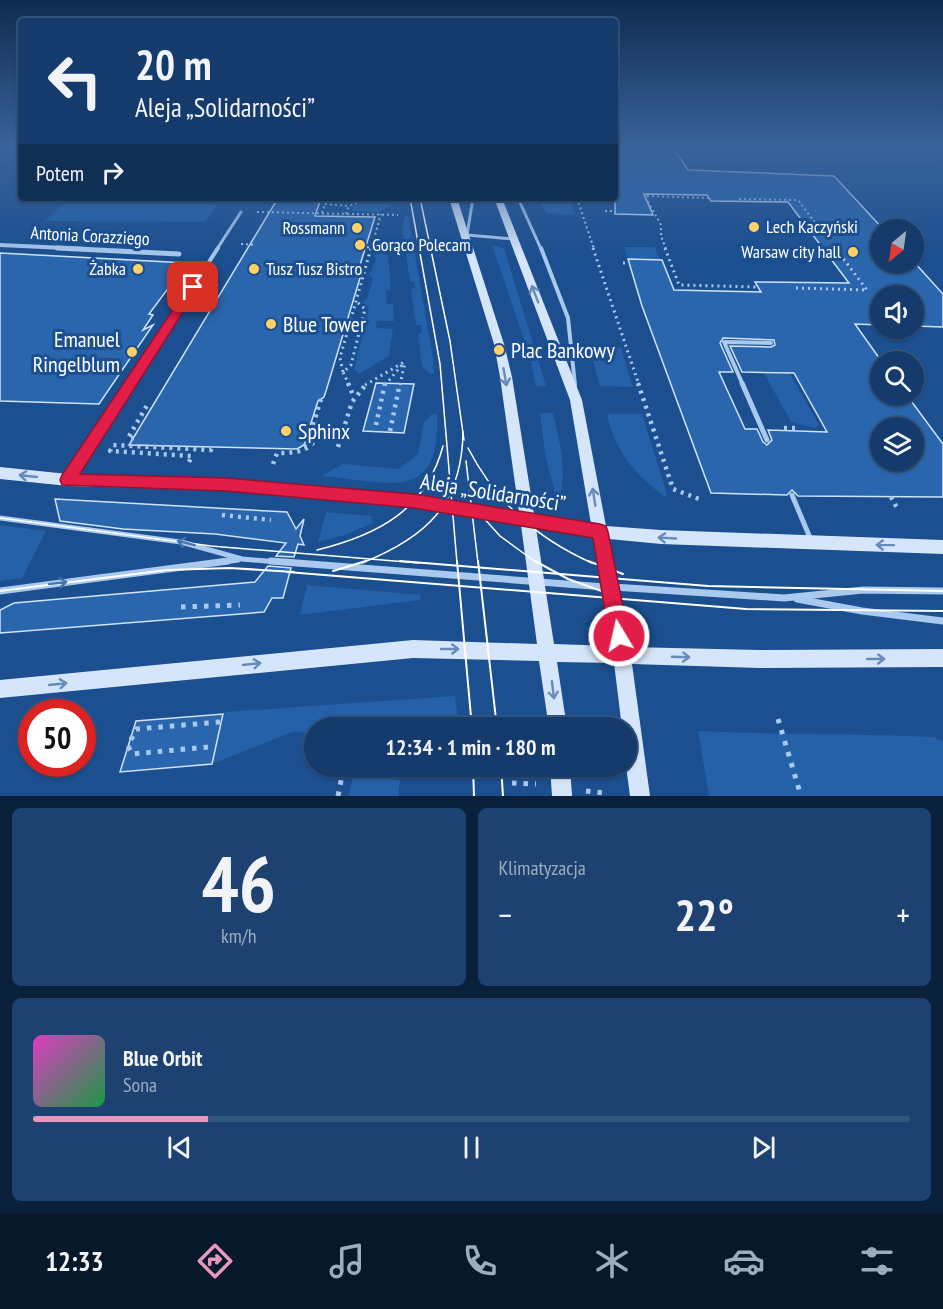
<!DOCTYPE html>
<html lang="pl">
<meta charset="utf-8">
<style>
:root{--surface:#143b6b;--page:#1d4271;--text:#f1f3f6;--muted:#9dadc1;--line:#33557e;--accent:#e797bd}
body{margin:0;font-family:"PT Sans Narrow",sans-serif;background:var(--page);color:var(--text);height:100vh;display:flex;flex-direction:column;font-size:22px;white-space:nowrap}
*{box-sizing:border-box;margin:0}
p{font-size:20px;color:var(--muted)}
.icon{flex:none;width:33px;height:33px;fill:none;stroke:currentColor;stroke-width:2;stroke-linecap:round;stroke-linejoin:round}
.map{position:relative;height:796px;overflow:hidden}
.details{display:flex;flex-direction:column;gap:12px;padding:12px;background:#0b203b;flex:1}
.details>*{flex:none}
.banner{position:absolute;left:18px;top:18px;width:600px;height:183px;border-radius:6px;box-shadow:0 2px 4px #0004,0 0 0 2px var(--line);background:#143b6b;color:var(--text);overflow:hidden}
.needle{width:39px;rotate:209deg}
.controls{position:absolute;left:870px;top:219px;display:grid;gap:12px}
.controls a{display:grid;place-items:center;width:54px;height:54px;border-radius:50%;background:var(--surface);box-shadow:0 2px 4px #0004,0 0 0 2px var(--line);font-size:30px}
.speed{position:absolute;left:18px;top:699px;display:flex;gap:12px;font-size:30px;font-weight:700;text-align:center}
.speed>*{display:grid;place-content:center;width:78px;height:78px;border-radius:50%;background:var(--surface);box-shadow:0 2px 4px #0004,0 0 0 2px var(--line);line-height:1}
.speed .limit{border:9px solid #d22;background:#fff;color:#111}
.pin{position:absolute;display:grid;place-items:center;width:51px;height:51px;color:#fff;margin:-26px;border-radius:12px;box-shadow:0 3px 9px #0006}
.me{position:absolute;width:66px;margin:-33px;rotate:351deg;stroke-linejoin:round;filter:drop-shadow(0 0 4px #0008)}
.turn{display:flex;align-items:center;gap:21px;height:126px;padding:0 18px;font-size:27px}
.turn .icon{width:78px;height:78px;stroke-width:2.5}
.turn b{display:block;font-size:42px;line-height:51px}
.then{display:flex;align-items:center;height:57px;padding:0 18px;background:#0003;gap:12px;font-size:22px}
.big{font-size:45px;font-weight:700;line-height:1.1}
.details .tile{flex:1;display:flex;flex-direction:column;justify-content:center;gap:9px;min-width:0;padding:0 21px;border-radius:9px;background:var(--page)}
.details .dial{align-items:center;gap:0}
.dial b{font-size:78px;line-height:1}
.song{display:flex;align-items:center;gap:18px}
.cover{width:72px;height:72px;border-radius:9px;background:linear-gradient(135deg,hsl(310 70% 55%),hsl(140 70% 35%))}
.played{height:6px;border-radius:3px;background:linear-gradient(90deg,var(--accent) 20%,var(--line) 20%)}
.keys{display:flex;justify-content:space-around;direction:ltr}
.heat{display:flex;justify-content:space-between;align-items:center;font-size:33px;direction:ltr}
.details .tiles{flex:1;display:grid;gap:12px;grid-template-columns:1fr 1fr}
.tile:last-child{grid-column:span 2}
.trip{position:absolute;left:304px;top:717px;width:333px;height:60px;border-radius:30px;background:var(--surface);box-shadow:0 2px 4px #0004,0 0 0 2px var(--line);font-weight:700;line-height:60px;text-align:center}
.menu{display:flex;height:96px;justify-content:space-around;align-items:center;background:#08182b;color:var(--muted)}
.menu .icon{width:42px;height:42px}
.menu .active{color:var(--accent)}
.menu b{font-size:27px;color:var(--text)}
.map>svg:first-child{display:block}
</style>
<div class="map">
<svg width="943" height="796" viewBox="0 0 943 796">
<rect width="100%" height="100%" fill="#1b4f8f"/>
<g fill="#2461a8">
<path d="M70 198H222L205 222 45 221Z"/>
<path d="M373 198H391L388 199 392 206 378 212 352 211 353 206Z"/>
<path d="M538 198H570L575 215 546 213Z"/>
<path d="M408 215 433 358 434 374H430L422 366 418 334 422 333 421 325H416L411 289 415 288 414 282H410L406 254 410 253 409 247 405 248 402 230 405 216Z"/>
<path d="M492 245 504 248 546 386H536L529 354Z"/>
<path d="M624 247H655L660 260 628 259Z"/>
<path d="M382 252 388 256 391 290 386 291 387 304H393L394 321H377L376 328 393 329 389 356 359 374 354 370 369 308 362 302 367 299 373 278 369 276 376 259 373 256Z"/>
<path d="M609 348H621L633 387 600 386 592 357Z"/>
<path d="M764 373 790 374 819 425 815 428 791 422Z"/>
<path d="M540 413H553C558 433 570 484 557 500L545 454Z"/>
<path d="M432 414H437C441 506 387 481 321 476L343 464 399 469 418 454 424 422Z"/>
<path d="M607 414H642L667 494 665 497C634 474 615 451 607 414Z"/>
<path d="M326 512 371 516 373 523 345 535 318 542Z"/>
<path d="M0 525 46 531 22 578 0 581Z"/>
<path d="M307 585 421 595 420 600 300 615Z"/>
<path d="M455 696 459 727 315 728V733L292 732 212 764 225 712Z"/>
<path d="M698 731C777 735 855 733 934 737L943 741V796H709Z"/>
<path d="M353 776 400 780 398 796H349Z"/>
</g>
<g fill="#2a66ad" stroke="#cfe3fa" stroke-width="1.5" fill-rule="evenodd">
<path d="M615 146H672L688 170 834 176 884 230H880V262H914L943 294V327L914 326V296H880V325L855 324 882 362 880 394H906L943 444V497L798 496 792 490 787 495 711 493 642 306 628 259 662 260 674 290 761 292 755 282 849 283 788 202 711 201 707 195 644 194 653 215 615 214ZM723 338 774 340 775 345 771 347 730 346 742 372 794 373 827 432 768 430 772 440 767 445 763 442 757 429H745L719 372H733L720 343ZM880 428H914V460H880Z"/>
<path d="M278 198H321L315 216 375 217 360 265 363 268 326 391 324 397 318 401 304 445 297 449 129 445Z"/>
<path d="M0 253 187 263 149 314 153 315 143 330 153 325 99 404 0 401Z"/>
<path d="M376 383 414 384 404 433 363 431Z"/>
<path d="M55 499 287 512 296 529 304 519 300 536 304 545 298 544 294 557 276 556 286 543 215 534 123 529 60 521Z"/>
<path d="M268 566 291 568 283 598H272L264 612 0 633V610L14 603 255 582Z"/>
<path d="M223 714 212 764 120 772 136 721Z"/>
</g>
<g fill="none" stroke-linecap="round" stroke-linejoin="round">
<g stroke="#a9c9ee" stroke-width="2" stroke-dasharray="2 3" stroke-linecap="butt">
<path d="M577 198 594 249"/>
<path d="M739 199 798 200 816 224"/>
<path d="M325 204 349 206"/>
<path d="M605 211H614"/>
<path d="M257 212 398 215"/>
<path d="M322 213 327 198"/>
<path d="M346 214 349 206 368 198"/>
<path d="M241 244 255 245"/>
<path d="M362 247 397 248"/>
<path d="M371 249 381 214"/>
<path d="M666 249 661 236V225L645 196 709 198"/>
</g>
<g stroke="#a9c9ee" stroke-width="3" stroke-dasharray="2 4" stroke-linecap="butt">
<path d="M393 248H397"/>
<path d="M593 248 639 385"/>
<path d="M665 248 679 285 758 287"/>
<path d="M623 263H629"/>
<path d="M796 288 867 290 842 257"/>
<path d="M343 372 340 358 371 248"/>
<path d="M349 385 343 372 351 365 365 309 356 301"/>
<path d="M365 385 406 361"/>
<path d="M385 385 403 364"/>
<path d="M400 385 405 362"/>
</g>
<g stroke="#a9c9ee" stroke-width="4.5" stroke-dasharray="3 5" stroke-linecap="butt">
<path d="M348 383 353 395"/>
<path d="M638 383 673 489 699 499"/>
<path d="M376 425 385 383"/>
<path d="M784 428H795"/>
<path d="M390 431 400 383"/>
<path d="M134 438H128L149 402"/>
<path d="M304 445H307L321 399"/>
<path d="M338 447 352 402 367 383"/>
<path d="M189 462 192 456 110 451 113 445 211 450 212 447"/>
<path d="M273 464 277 453C300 453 313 451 321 428L343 429"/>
<path d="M891 497 897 508"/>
<path d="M222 515 271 520"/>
</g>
<g stroke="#a9c9ee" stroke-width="5" stroke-dasharray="4.5 7" stroke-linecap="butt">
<path d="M181 607 240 605"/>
<path d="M778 719 801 796"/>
<path d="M208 747 132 754 128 746 136 729 220 722"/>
<path d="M512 783 536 784"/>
<path d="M586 791 604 793"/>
<path d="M338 796 344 766"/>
</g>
<g stroke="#a9c9ee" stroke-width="3">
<path d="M473 198 467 235 513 239"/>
<path d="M518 198 541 249"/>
<path d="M217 249 241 212"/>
</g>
<g stroke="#a9c9ee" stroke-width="4">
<path d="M541 248 568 318 575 385"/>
<path d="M129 385 218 248"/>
<path d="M743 385 724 342 771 343"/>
</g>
<g stroke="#a9c9ee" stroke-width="5">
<path d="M742 383 767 440"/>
<path d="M69 478 130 383"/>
<path d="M792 495 811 540"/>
<path d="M0 518 181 542 242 559 291 563"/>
<path d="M217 563 238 560"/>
</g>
<g stroke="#a9c9ee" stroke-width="7">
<path d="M271 561 605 587"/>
<path d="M613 587 784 598 863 590 943 591"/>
<path d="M0 591 228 561"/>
<path d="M797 599 862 611 943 621"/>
</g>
<path stroke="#a9c9ee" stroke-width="4" d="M0 245 87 249"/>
<path stroke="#a9c9ee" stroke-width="5" d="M57 248 179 254"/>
<g fill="#d6e6fa" fill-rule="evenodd">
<path d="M449 198H457L504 344 512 377 534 514 591 524 570 400 494 198H502L582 400 606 526 661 530 943 540V554L661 544 609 539 629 647 760 650 943 649V667L760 668 632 664 650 796H630L626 766 627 728H622L614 663 557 662 567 728H549L539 661 413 658 0 698V680L413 640 537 644 521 525 414 507 226 490 68 486 0 479V467L68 474 226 478 414 495 519 512 500 377 494 344ZM536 528 593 538 612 646 554 644Z"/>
<path d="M550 766H570L572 796H552Z"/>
</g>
<g stroke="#fff" stroke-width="1.5">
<path d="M410 198 440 364 457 563"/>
<path d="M420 198 450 341 464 440"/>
<path d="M468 448C496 502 536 538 592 563"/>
<path d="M466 461 478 563"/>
<path d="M472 505 500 536 537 563"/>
<path d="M0 518 211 546 419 563"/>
<path d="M317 550C378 535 426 510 443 446"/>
<path d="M362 563C427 537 462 504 463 432"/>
</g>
<g stroke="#fff" stroke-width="2">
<path d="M400 561 708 586 943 591"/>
<path d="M457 561 472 728"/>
<path d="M478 561 497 728"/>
<path d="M535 561 568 579 607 593"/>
<path d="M588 561 623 574"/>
<path d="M333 571 366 561"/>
<path d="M287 572 746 609 943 611"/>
<path d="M0 591 167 570 230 568 294 572"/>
<path d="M473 766 474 796"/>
<path d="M501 766 503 796"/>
</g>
</g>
<defs><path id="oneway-shaft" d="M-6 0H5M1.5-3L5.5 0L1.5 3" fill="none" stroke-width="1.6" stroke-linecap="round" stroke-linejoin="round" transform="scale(1.5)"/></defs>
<g stroke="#668bba">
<use href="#oneway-shaft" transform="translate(535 294) rotate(-111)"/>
<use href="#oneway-shaft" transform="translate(505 377) rotate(80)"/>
<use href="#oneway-shaft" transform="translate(28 476) rotate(-174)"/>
<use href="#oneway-shaft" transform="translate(594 497) rotate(-99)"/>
<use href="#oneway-shaft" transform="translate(667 538) rotate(-177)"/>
<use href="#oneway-shaft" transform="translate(885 545) rotate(-179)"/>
<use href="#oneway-shaft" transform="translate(450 649)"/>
<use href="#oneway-shaft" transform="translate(681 657) rotate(2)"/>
<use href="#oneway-shaft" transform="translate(876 659)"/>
<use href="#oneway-shaft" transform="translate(252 664) rotate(-6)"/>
<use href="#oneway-shaft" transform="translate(58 684) rotate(-6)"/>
<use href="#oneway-shaft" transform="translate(553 690) rotate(83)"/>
</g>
<g stroke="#4674ac">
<use href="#oneway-shaft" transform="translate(186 543) rotate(-166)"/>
<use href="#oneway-shaft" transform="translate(58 583) rotate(-7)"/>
</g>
<linearGradient id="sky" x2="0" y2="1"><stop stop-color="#0f2b4f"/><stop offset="0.57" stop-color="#39639b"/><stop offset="1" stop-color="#39639b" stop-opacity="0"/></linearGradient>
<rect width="943" height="257" fill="url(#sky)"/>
<path fill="#e11d48" stroke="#92132f" stroke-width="1.5" d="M193 283 199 287 80 474 226 478 414 494 600 524 606 526 608 532 629 636 626 643 619 646 612 643 609 636 593 538 414 508 226 491 62 485 60 480 62 475 188 287Z"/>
<g fill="#ffd166" stroke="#1b4f8f" stroke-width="2">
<circle cx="754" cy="227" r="6"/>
<circle cx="357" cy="228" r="6"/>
<circle cx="360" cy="245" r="6"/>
<circle cx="853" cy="252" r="6"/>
<circle cx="138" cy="269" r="6"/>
<circle cx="254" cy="269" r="6"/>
<circle cx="271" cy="324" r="6"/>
<circle cx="499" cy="350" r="6"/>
<circle cx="132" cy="352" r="6"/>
<circle cx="286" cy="431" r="6"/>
</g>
<g text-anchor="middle" stroke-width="6" stroke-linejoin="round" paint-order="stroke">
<g font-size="18" fill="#fff" stroke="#1b4f8f" text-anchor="start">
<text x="766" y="233">Lech Kaczyński</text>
<text x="345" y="234" text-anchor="end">Rossmann</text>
<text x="372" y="251">Gorąco Polecam</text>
<text x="841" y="258" text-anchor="end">Warsaw city hall</text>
<text x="126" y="275" text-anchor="end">Żabka</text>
<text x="266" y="275">Tusz Tusz Bistro</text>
</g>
<g font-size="18" fill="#fff" stroke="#1b4f8f">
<text transform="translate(90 236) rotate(3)" y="6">Antonia Corazziego</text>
</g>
<g font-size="22" fill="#fff" stroke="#1b4f8f" text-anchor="start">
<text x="283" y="332">Blue Tower</text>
<text x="120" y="347" text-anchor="end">Emanuel<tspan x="120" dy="25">Ringelblum</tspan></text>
<text x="511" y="358">Plac Bankowy</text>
<text x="298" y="439">Sphinx</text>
</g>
<g font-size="22" fill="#fff" stroke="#1b4f8f">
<text transform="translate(493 492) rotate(9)" y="8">Aleja „Solidarności”</text>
</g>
</g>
</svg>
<div class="controls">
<a><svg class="needle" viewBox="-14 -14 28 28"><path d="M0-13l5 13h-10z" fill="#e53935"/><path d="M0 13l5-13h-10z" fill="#9dadc1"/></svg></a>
<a><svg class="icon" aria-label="sound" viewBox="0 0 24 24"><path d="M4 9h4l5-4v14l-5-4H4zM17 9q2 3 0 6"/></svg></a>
<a><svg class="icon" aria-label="search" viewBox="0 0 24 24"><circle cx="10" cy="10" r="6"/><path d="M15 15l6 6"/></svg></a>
<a><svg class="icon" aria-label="layers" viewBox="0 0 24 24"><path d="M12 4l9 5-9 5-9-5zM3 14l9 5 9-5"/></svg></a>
</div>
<div class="speed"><div class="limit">50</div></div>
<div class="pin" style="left:193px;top:287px;background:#d93025"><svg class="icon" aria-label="arrive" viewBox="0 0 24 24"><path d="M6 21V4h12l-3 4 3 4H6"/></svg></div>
<svg class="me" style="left:619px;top:636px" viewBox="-20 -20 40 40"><circle r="17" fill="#e11d48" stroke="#fff" stroke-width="3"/><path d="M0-11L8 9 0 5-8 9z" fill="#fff"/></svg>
<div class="trip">12:34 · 1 min · 180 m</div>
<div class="banner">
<div class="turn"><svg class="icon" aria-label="left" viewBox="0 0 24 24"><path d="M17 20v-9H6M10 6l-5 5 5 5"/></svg><div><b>20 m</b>Aleja „Solidarności”</div></div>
<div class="then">Potem<svg class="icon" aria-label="right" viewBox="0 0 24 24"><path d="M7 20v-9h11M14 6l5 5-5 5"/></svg></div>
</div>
</div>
<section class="details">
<div class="tiles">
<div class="tile dial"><b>46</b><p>km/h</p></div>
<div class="tile"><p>Klimatyzacja</p>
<div class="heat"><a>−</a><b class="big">22°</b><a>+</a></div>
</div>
<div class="tile">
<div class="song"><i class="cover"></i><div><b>Blue Orbit</b><p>Sona</p></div></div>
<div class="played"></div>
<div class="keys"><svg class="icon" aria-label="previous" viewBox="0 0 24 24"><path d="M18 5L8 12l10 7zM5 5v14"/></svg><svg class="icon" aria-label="pause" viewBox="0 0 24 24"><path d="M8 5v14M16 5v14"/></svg><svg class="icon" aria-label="next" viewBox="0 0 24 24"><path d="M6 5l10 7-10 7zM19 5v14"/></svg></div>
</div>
</div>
</section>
<nav class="menu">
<b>12:33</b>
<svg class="icon active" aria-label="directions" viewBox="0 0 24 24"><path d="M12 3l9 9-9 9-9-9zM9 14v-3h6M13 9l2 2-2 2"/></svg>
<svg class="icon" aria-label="music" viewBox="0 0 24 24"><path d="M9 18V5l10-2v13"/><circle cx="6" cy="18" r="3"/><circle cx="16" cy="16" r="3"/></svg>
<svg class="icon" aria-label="phone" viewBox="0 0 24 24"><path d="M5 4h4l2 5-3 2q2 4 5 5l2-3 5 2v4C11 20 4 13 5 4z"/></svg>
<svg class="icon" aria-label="climate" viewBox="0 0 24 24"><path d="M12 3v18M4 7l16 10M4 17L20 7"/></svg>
<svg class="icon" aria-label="car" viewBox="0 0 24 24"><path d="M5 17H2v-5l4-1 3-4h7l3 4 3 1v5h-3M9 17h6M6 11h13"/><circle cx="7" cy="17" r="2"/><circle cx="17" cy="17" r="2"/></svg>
<svg class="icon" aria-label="filters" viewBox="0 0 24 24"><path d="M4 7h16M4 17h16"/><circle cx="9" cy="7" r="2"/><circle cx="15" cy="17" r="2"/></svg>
</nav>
